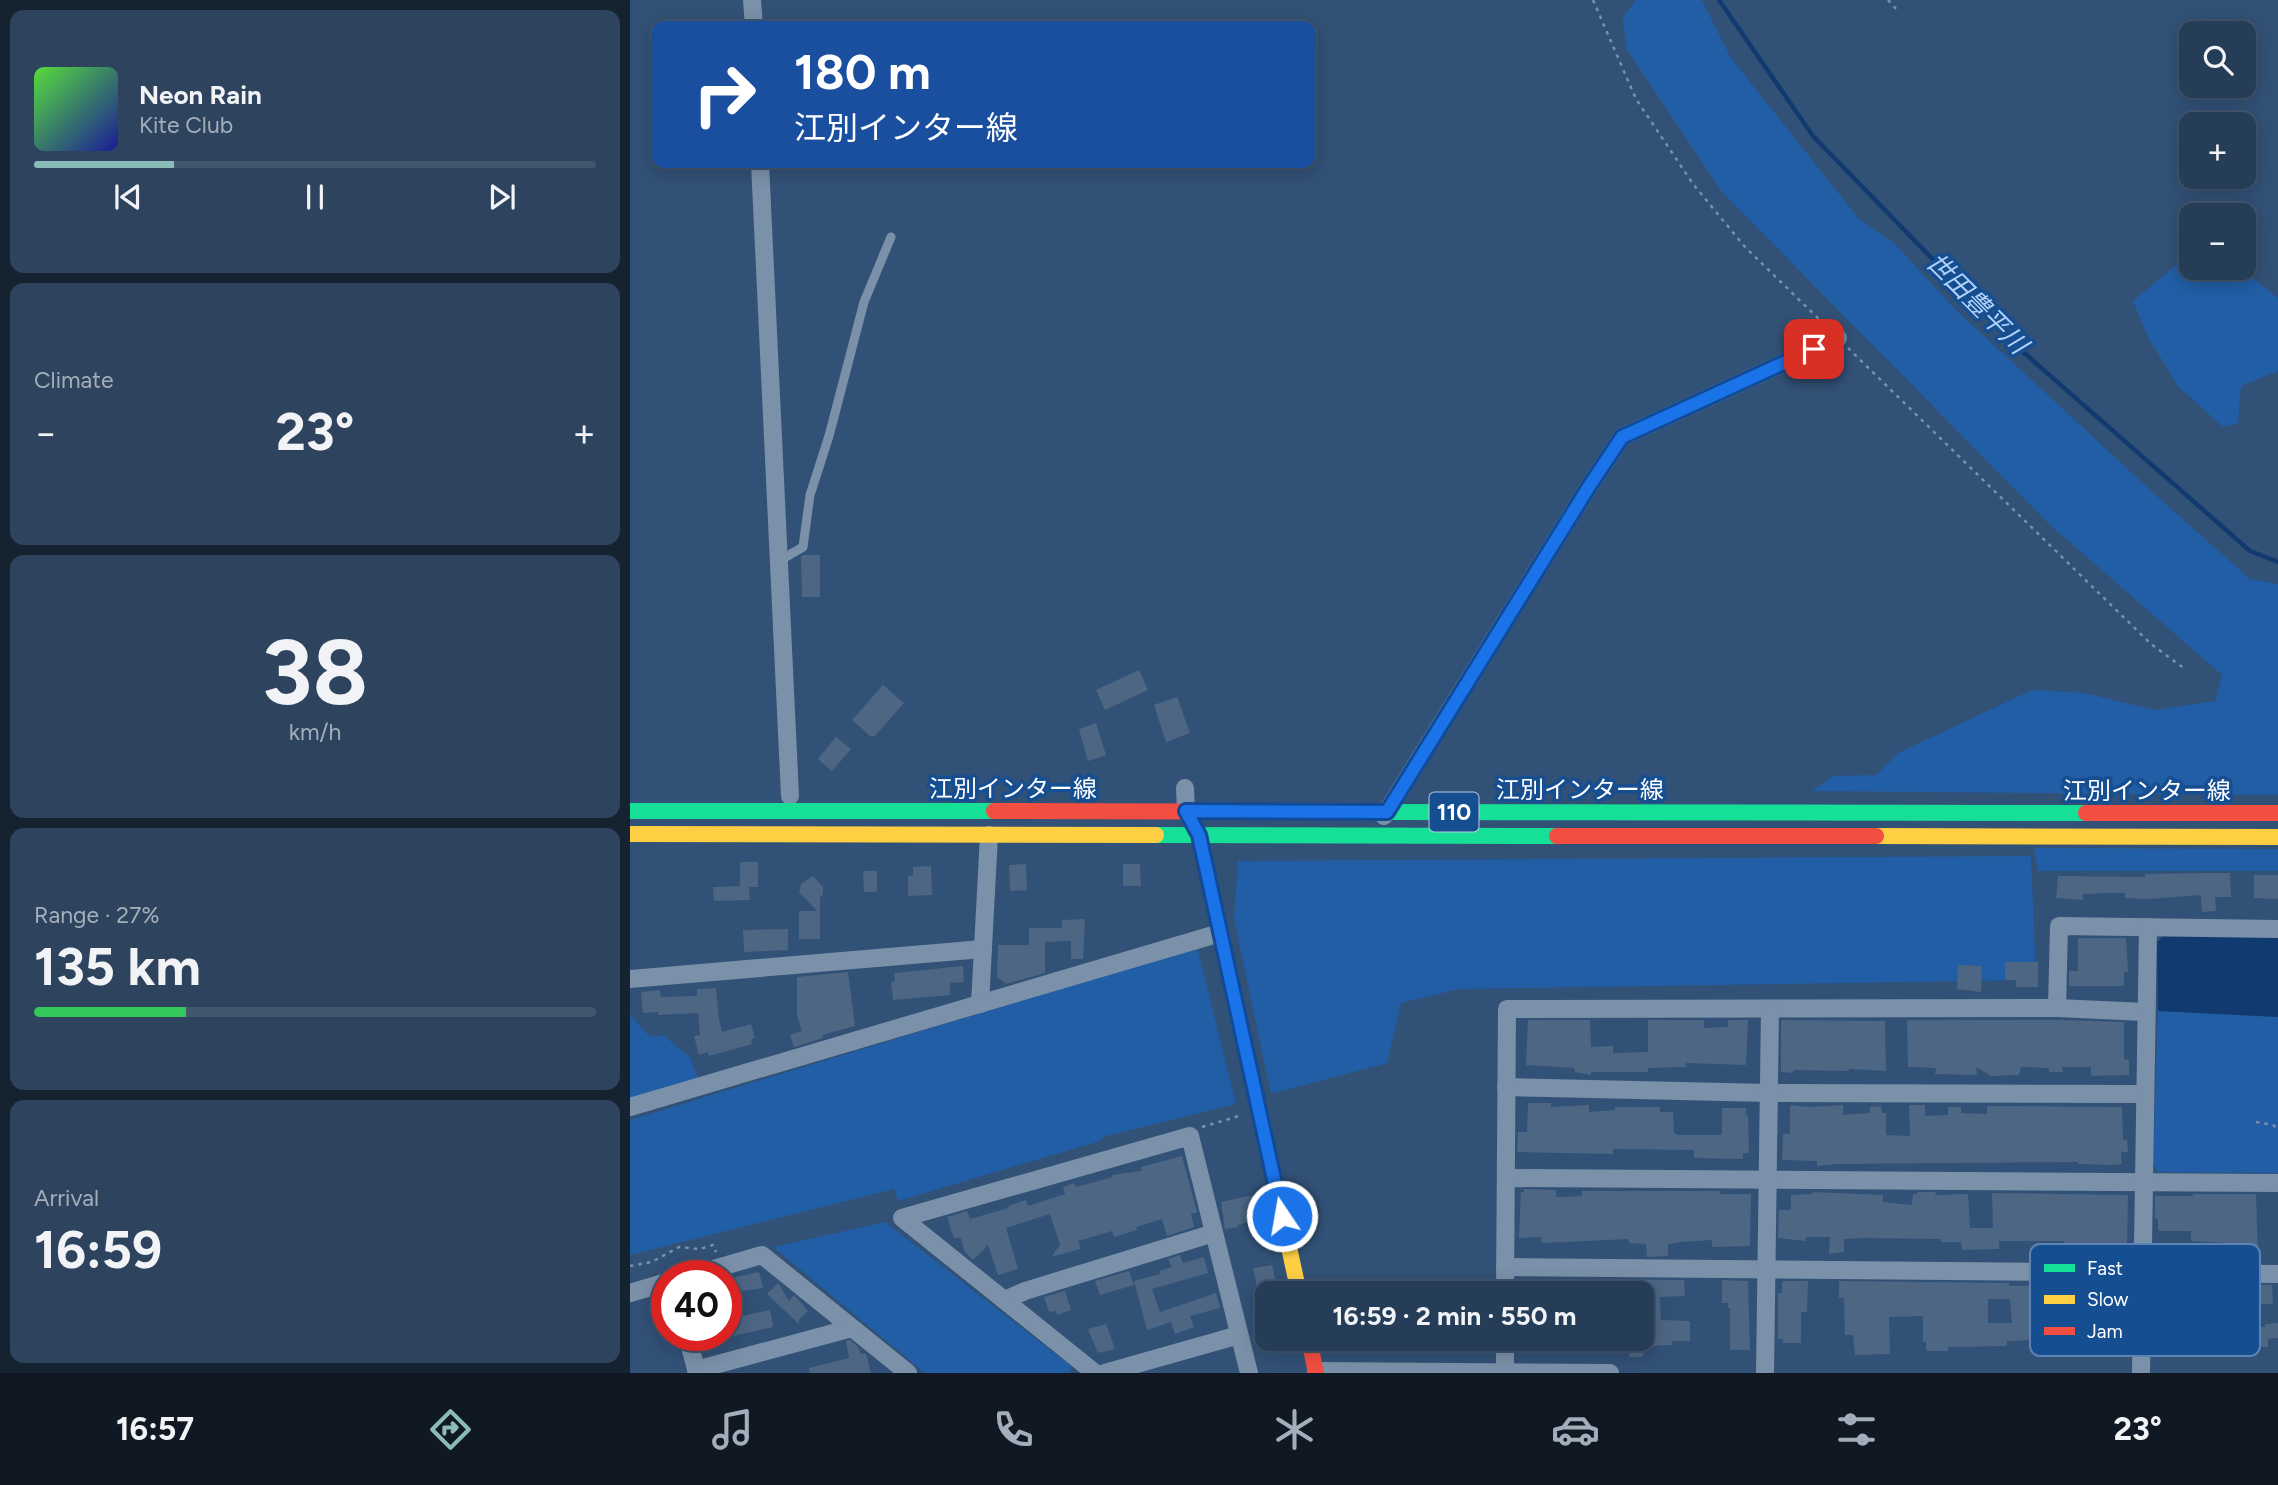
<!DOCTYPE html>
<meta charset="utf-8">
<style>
:root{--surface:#263d58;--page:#2e445e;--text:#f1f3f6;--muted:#a4aeba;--line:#42566e;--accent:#8bbbb9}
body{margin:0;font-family:Figtree,"Noto Sans JP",sans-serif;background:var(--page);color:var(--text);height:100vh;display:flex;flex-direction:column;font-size:26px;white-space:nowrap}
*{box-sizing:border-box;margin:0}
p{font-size:23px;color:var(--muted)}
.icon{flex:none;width:38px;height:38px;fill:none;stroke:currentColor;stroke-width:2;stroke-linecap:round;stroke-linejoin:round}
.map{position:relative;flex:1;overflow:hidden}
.sheet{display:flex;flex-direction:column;gap:10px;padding:10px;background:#152230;width:630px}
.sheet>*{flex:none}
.guide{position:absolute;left:21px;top:21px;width:665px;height:147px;border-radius:14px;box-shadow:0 4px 18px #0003,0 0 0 2px var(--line);background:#1a4fa0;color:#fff;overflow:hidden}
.controls{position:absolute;left:1549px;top:21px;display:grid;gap:14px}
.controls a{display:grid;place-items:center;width:77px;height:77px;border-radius:14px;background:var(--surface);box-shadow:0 4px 18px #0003,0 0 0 2px var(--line);font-size:35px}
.speed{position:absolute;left:21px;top:1260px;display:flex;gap:14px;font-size:35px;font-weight:700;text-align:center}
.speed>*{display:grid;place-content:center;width:91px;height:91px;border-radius:50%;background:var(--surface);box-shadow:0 4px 18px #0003,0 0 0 2px var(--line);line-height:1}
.speed .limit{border:10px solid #d22;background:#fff;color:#111}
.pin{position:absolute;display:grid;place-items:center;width:60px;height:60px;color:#fff;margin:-30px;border-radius:14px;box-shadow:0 4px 10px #0006}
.me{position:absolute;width:77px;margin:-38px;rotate:348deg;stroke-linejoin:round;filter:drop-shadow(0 0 5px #0008)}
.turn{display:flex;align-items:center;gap:24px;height:147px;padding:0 28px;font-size:32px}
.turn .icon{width:91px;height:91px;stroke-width:2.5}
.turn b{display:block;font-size:49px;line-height:60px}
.big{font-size:52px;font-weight:700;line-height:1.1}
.sheet .card{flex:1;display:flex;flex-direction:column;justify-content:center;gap:10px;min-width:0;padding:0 24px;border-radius:14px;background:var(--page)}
.sheet .dial{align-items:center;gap:0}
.dial b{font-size:91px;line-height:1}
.song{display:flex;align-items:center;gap:21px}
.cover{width:84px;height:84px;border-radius:10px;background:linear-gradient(135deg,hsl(110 70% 55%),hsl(240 70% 35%))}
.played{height:7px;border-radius:4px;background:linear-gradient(90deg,var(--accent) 25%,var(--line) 25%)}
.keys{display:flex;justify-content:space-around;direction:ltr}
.heat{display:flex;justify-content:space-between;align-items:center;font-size:38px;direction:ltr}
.charge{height:10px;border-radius:5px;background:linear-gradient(90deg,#34c759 27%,var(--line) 0)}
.trip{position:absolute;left:625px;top:1281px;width:399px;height:70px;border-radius:14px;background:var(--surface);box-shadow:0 4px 18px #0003,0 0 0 2px var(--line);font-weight:700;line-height:70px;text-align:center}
.tabs{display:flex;height:112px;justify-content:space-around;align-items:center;background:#0f1823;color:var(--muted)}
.tabs .icon{width:49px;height:49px}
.tabs .active{color:var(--accent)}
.tabs b{font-size:32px;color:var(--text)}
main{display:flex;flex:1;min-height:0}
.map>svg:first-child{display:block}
</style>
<main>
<section class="sheet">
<div class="card">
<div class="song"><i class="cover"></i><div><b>Neon Rain</b><p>Kite Club</p></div></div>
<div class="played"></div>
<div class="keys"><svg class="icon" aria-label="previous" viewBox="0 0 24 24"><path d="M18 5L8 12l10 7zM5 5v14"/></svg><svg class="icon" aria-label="pause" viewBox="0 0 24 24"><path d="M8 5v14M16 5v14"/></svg><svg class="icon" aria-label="next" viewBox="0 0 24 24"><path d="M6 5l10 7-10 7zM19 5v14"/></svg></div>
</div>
<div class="card"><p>Climate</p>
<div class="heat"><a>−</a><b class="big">23°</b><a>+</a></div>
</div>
<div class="card dial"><b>38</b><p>km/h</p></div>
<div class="card"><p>Range · 27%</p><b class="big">135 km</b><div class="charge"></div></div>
<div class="card"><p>Arrival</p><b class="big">16:59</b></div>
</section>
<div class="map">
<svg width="1648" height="1373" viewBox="0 0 1648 1373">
<rect width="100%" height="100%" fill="#325176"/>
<g fill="#215ea5">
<path d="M1006 0H1072L1101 58 1229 219 1264 243 1326 310 1529 498 1620 579 1648 584V795L1182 791 1203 776 1246 775 1268 753 1402 690 1455 693 1524 710 1585 701 1592 675 1418 523 1092 192 996 48 993 17Z"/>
<path d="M1557 256H1561V268H1609L1648 298V371L1611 386 1608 423 1593 427 1548 386 1518 337 1503 301Z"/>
<path d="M1404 848 1648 849V871H1408Z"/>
<path d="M1401 856 1406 980 829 989 771 1003 757 1063 641 1094 604 919 608 861Z"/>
<path d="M567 947 606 1104 472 1137 470 1141 268 1201 264 1189 0 1255V1120Z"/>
<path d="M1528 1011 1648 1017V1173L1528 1172 1523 1164Z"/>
<path d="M0 1015 20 1037 33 1035 60 1057 69 1080 0 1100Z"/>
<path d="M255 1222 441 1366 440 1373H295L143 1247Z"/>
</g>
<path fill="#113b70" d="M1535 935H1648V1017L1528 1011 1527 942Z"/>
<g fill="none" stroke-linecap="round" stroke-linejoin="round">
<path stroke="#113b70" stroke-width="4.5" d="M1089 0 1183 136 1391 350 1620 551 1648 562"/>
</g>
<g fill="#4d6684" fill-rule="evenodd">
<path d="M173 555H190V597H172L171 556Z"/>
<path d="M509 670 518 690 475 710 466 690Z"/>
<path d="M253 685 274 703 245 736H240L222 720Z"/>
<path d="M547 697 560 733 536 742 524 705Z"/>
<path d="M466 723 476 755 458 761 449 729Z"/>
<path d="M206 737 221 749 202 771 188 759Z"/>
<path d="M110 862H128V887H119L120 900 84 901 83 887 110 886Z"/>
<path d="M396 864 397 890 380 891 379 865Z"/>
<path d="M493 864H510L511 886H493Z"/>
<path d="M301 866 302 895 278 896V876H283V867Z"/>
<path d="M233 871H247V892H234Z"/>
<path d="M1576 873H1600L1601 897H1585L1586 911 1572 912 1571 895 1519 899 1495 898V893H1481L1453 894V900L1426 898 1428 876 1515 877V874Z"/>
<path d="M1624 875H1648V899L1624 898Z"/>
<path d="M183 876 193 887V894L190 898V939H169V911H187L169 892 171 884Z"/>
<path d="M455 919 453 959H441V941L415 942V973L376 984 367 977 368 945H399V928H432V920Z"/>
<path d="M158 929V950L114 952 113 930Z"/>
<path d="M1448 938H1496L1498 972H1494V986H1439V971H1448Z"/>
<path d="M1375 962H1408V987H1386V980H1375Z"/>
<path d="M1328 965 1352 966 1351 992 1327 989Z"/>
<path d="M333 966 334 982 320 983V995L263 1000 261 982 265 981 264 973Z"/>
<path d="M218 972 225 1026 192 1035 193 1038 164 1047 160 1035 172 1031 167 1015V977Z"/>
<path d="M86 988 89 1020 92 1032 121 1024 125 1038 121 1039 122 1044 79 1056 78 1052 69 1055 64 1036 70 1035 68 1013 28 1015V1012L13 1013 11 992 30 990 31 997 67 996V989Z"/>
<path d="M898 1020H960L961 1047 983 1046V1053L1018 1052V1020H1074V1028L1098 1027V1020H1118L1116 1065 1056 1063V1067L1018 1068V1072H961V1075L945 1072 944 1068 896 1065Z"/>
<path d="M1151 1020 1255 1021 1256 1071 1219 1069V1071L1163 1070V1073L1151 1072Z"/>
<path d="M1277 1020H1431L1494 1022V1059L1499 1060V1075L1461 1076V1067H1432L1433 1072H1419V1068L1391 1067 1389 1075 1361 1076 1346 1067 1347 1075 1305 1074 1306 1068 1278 1067Z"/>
<path d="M898 1103H921V1107L959 1105V1112L985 1110V1107H1030V1112H1043L1044 1133 1048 1135H1092V1108H1116V1115H1118L1119 1153H1113V1159L1064 1158V1150L983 1149V1154L887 1152 888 1132H897Z"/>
<path d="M1160 1105 1180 1107 1213 1105V1115L1240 1113V1107L1251 1106 1252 1113H1256V1135L1280 1136 1279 1105H1295V1116L1318 1115V1107H1331V1113L1357 1114V1106L1492 1107 1493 1140H1497L1498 1152H1491L1492 1164 1480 1165 1448 1164V1162L1209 1164 1187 1166V1161L1152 1160 1153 1134H1160Z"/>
<path d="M552 1156 567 1212 561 1214 564 1227 537 1236 532 1219 506 1227 507 1230 484 1237 482 1231 448 1241 451 1249 421 1257 430 1245 420 1214 376 1228 388 1269 368 1275 358 1245 343 1260 334 1251 331 1238H324L321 1230 317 1217 337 1211 340 1219 379 1208 378 1206 396 1200 398 1206 435 1194 433 1187 444 1183 446 1187 483 1177 482 1175 512 1171 511 1167Z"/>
<path d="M894 1189 926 1190V1197L952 1196V1191H1090V1194H1121L1120 1246 1082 1247V1240L1051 1242 1038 1244V1256L1017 1257 1016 1244 999 1243V1239L912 1243 911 1237 889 1238 891 1192H894Z"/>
<path d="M1182 1192 1253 1195V1202L1282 1205 1283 1194H1287V1192H1306L1305 1195 1338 1194 1340 1228H1363L1362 1193 1498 1195 1497 1248 1465 1244V1256L1434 1254V1241H1369V1249L1332 1250 1331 1242H1311V1239L1233 1238 1214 1239V1252L1199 1254 1200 1237H1176V1241L1148 1238 1149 1210H1161V1195L1182 1194Z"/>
<path d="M1563 1194H1626L1628 1256H1616L1615 1244 1561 1241V1231H1528V1219H1525V1196H1563Z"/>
<path d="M623 1195 628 1217 622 1219V1221L608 1225V1227L595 1229 591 1202Z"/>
<path d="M550 1255 553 1263 574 1257 578 1273 522 1289 530 1312 586 1293 590 1308 560 1316 564 1327 545 1334 541 1322 517 1330 504 1281 530 1274 529 1271 542 1267 538 1259Z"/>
<path d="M642 1265 646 1284 627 1288 623 1268Z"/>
<path d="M499 1271 504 1285 470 1295 465 1281Z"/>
<path d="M129 1272 133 1288 99 1293 107 1317 140 1310 143 1327 99 1337V1335H96V1279Z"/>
<path d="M926 1279 1054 1280 1055 1296 1030 1297 1031 1320 1060 1321V1341H1042V1345L1017 1346 1015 1306H1012V1293H927Z"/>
<path d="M1092 1280 1118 1281 1120 1350H1100V1308H1098V1303H1092Z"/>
<path d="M1152 1281H1178L1177 1312H1171V1343H1153V1339H1148V1293H1152Z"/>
<path d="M1209 1281 1379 1283V1286L1493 1284 1494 1293 1497 1294V1310L1494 1308 1496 1349H1483L1482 1344 1402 1346V1340L1377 1341V1346L1318 1347V1351H1296V1342H1293V1316L1259 1317 1260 1354 1225 1355 1223 1335H1215L1214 1298H1209ZM1358 1299H1380L1382 1323H1358Z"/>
<path d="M148 1283 159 1301 164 1295 178 1311 169 1320V1324L137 1294Z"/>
<path d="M1621 1285H1642L1643 1304 1608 1305 1606 1328 1635 1327V1324L1648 1323V1338L1638 1339V1347H1598V1344L1590 1345 1593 1287 1621 1289Z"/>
<path d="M435 1291 441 1310 427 1315 426 1311 419 1312 414 1297Z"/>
<path d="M476 1324 485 1349 468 1353 458 1329Z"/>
<path d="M220 1340 228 1347 231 1354H236L241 1373H180L179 1368 219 1358 216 1341Z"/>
<path d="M1000 1342H1013V1357H999Z"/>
</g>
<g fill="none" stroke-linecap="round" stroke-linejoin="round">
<g stroke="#7b91a9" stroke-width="2.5" stroke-dasharray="3.5 5" stroke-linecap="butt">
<path d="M963 0 1006 99 1063 184 1115 247 1196 326"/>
<path d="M1258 0 1268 11"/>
<path d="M1218 348 1521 644 1555 669"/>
<path d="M1626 1122 1643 1125 1648 1129"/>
<path d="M572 1127 609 1116"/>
<path d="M0 1266 22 1262 49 1247 70 1249 83 1245 86 1252"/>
</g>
<path stroke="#7b91a9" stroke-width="9" d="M149 561 173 547 180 495 199 436 234 302 261 237"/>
<g stroke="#7b91a9" stroke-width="18">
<path d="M122 0 124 26"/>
<path d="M130 163 160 796"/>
<path d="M555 788 556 812"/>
<path d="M754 816 960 485 992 437 1208 338"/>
<path d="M0 979 353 949"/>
<path d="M350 1004 359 835"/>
<path d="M1427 1008 1429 926 1648 929"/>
<path d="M876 1087 1139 1093 1514 1094"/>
<path d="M0 1107 590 933"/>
<path d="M876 1178 1648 1183"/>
<path d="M875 1267 1648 1274"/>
<path d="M60 1276 132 1255 278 1373"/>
<path d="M0 1293 37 1282"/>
<path d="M875 1293 877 1009 1427 1008 1515 1012"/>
<path d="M375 1300 395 1291 584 1233"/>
<path d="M57 1335 67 1373"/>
<path d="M66 1370 222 1328"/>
<path d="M686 1371 980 1373"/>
<path d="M875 1372V1339"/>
<path d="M465 1373 272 1218 560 1136 619 1373"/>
<path d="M475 1373 609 1335"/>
<path d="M1135 1373 1140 1009"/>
<path d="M1511 1373 1518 927"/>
</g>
<g stroke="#16e098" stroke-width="16">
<path d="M0 811H364"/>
<path d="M738 812 1456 813"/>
<path d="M561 820 569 835 644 1179"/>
<path d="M526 835 927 836"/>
</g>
<g stroke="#ffcf43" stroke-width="16">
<path d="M0 834 526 835"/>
<path d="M1246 836 1648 837"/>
<path d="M644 1179 669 1293"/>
</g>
<g stroke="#f24e42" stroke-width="16">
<path d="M364 811 738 812"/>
<path d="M1456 813H1648"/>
<path d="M927 836H1246"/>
<path d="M679 1339 686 1373"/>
</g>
</g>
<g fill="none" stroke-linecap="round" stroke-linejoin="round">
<defs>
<path id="route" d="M652 1216 569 835 556 811 757 812 960 485 992 437 1184 349"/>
</defs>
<use href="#route" stroke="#114b97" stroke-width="18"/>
<use href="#route" stroke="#1a73e8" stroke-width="12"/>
</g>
<g text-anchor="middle" stroke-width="7" stroke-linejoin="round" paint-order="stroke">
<rect fill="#164e92" stroke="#b9cade" stroke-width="2" x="799.5" y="792.5" width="49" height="39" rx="5"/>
<g font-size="23" font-weight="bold" fill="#fff">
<text x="824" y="820">110</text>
</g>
<g font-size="24" fill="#fff" stroke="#164e92">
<text x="383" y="797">江別インター線</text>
<text x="950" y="798">江別インター線</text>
<text x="1517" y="799">江別インター線</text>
</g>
<g font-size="26" font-style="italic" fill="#b1d2f8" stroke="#164e92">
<text transform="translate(1347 303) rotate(45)" y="9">世田豊平川</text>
</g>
</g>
<rect x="1400" y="1244" width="230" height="112" rx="10" fill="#164e92" stroke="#5c83b3" stroke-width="2"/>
<rect x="1414" y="1264" width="31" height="8" fill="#16e098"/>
<rect x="1414" y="1295" width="31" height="9" fill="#ffcf43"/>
<rect x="1414" y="1327" width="31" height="8" fill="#f24e42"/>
<g font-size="19" fill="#fff">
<text x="1457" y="1275">Fast</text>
<text x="1457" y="1306">Slow</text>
<text x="1457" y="1338">Jam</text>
</g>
</svg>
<div class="controls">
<a><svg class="icon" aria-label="search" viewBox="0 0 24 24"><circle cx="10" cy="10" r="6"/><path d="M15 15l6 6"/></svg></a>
<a>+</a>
<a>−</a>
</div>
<div class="speed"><div class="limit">40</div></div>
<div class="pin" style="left:1184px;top:349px;background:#d93025"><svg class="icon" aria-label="arrive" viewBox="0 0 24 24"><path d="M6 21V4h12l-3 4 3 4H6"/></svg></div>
<svg class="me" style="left:652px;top:1216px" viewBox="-20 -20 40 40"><circle r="17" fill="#1a73e8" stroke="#fff" stroke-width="3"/><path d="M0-11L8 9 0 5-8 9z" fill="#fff"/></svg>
<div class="trip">16:59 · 2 min · 550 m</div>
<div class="guide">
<div class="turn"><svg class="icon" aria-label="right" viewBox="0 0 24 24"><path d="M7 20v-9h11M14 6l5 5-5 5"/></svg><div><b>180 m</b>江別インター線</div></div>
</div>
</div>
</main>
<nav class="tabs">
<b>16:57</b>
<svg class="icon active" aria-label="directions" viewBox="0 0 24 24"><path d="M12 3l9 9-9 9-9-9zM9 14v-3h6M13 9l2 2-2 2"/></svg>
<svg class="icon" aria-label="music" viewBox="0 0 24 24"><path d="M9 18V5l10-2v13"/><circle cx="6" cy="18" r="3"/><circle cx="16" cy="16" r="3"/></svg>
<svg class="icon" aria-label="phone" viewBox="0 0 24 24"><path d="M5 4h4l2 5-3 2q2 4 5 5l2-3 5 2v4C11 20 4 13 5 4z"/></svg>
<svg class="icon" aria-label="climate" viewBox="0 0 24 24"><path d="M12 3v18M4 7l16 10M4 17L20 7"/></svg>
<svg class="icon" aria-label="car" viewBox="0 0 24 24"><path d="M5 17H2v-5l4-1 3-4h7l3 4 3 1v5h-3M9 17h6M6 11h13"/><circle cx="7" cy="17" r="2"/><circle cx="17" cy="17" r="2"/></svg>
<svg class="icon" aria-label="filters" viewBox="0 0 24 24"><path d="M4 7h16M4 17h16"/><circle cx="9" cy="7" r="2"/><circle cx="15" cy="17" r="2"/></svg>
<b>23°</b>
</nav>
